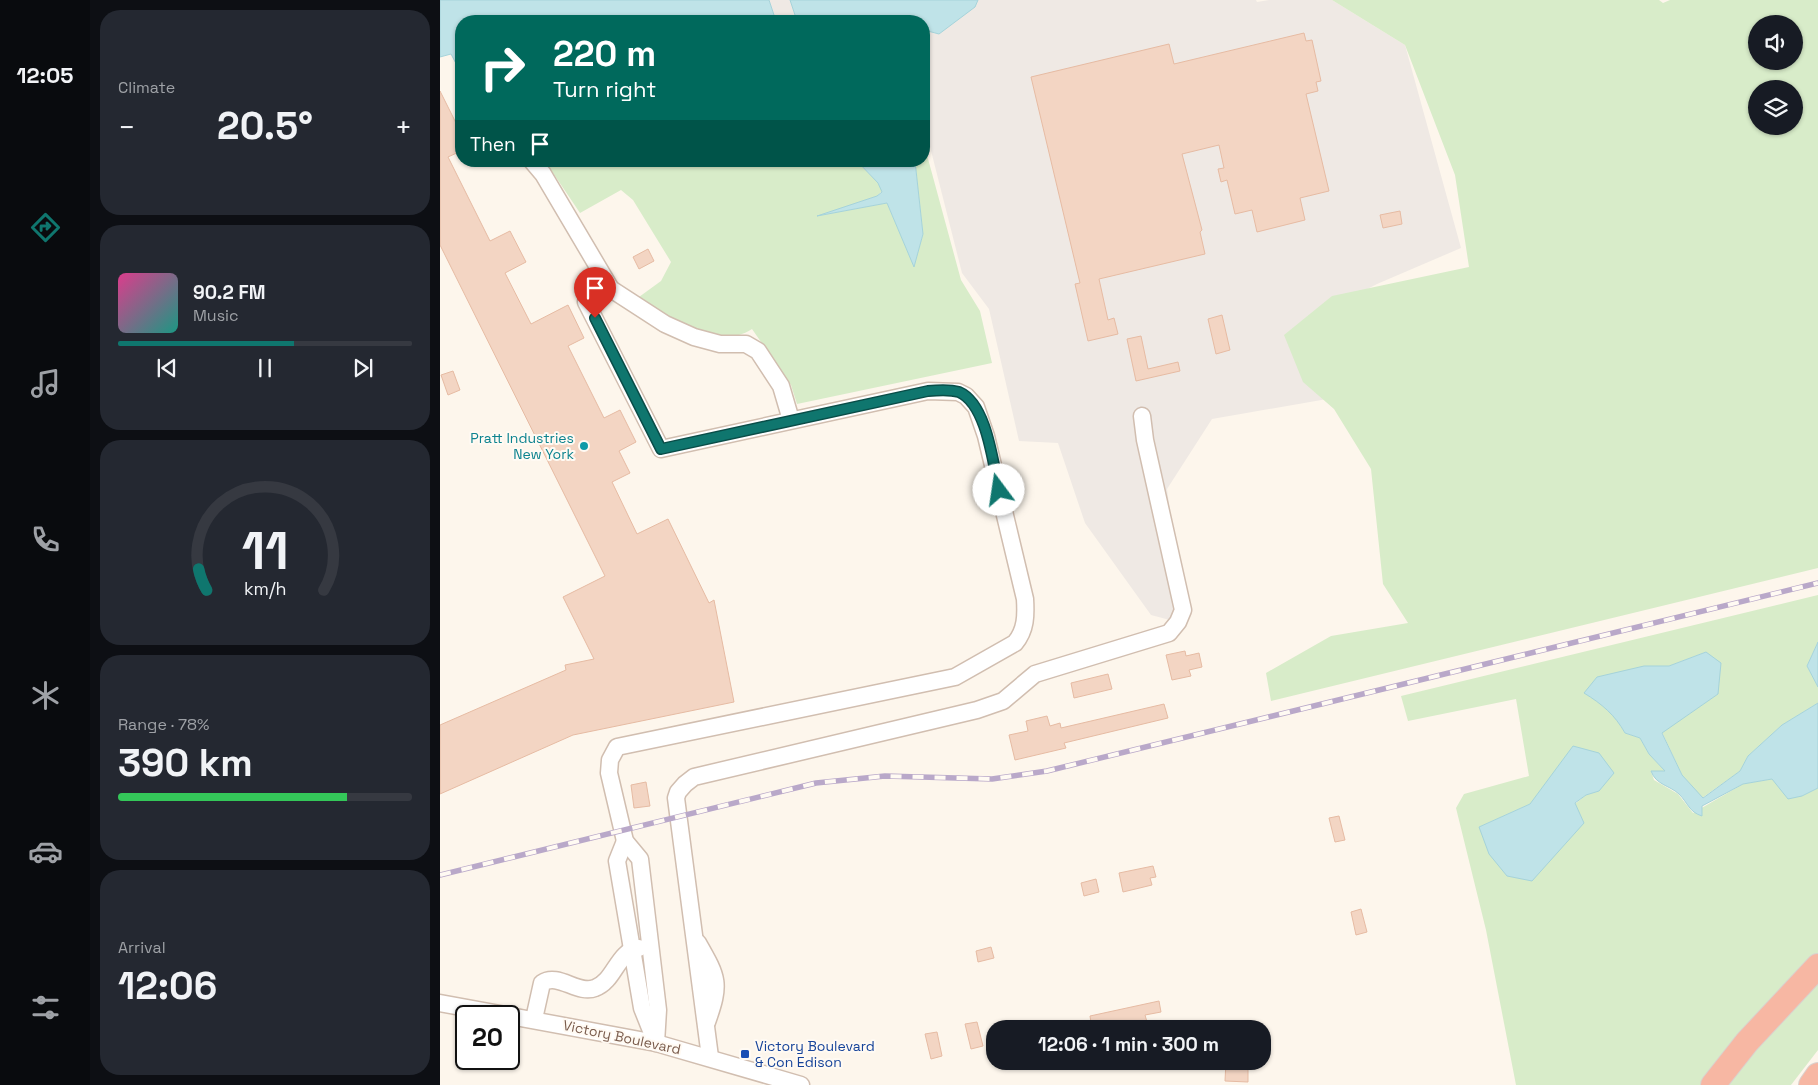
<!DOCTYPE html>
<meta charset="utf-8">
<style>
:root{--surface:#171b24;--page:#242831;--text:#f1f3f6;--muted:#9ea1a6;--line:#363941;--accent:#0f766e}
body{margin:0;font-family:"Space Grotesk",sans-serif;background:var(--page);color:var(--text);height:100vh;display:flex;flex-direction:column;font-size:19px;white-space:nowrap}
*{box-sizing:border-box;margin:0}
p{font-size:16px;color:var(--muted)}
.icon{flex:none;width:28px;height:28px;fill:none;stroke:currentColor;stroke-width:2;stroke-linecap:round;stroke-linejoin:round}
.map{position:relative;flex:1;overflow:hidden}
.drawer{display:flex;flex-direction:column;gap:10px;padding:10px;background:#0d0f14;width:350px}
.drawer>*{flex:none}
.hud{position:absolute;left:15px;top:15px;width:475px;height:152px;border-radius:20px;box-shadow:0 1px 4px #0004;background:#00695c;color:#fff;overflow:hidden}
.controls{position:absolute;left:1308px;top:15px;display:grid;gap:10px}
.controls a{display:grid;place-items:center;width:55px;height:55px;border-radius:50%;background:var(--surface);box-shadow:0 1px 4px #0004;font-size:25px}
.speed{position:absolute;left:15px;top:1005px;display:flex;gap:10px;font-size:25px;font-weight:700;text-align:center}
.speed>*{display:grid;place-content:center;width:65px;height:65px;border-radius:50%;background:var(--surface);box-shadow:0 1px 4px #0004;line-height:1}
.speed .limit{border:2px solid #111;border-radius:8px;background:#fff;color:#111}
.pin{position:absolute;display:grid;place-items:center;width:42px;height:42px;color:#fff;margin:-51px -21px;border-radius:50% 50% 50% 0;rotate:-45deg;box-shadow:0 0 5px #0007}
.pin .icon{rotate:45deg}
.me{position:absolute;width:55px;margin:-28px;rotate:346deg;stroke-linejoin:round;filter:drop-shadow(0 0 4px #0008)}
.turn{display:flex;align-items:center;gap:18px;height:105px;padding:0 15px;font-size:22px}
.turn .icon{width:65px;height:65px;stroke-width:2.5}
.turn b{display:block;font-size:35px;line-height:42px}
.then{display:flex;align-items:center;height:48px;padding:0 15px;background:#0003;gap:10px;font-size:19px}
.big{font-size:38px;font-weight:700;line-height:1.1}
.drawer .card{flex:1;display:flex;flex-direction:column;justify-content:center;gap:8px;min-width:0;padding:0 18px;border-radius:20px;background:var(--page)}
.drawer .dial{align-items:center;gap:0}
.dial svg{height:130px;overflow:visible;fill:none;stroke:var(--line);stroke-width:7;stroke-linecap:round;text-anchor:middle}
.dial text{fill:var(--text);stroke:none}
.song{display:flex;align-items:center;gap:15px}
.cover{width:60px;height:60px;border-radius:8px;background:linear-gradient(135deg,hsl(330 70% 55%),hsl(170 70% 35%))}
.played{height:5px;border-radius:2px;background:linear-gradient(90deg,var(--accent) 60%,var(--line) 60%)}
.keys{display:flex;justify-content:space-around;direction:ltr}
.heat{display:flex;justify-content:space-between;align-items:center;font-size:28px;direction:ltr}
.charge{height:8px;border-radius:4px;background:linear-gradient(90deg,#34c759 78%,var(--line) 0)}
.trip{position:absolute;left:546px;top:1020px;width:285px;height:50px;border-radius:20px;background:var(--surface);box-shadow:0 1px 4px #0004;font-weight:700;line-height:50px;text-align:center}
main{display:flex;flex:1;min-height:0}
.tab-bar{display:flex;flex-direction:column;width:90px;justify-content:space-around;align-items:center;background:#090b0e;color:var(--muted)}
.tab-bar .icon{width:35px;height:35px}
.tab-bar .current{color:var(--accent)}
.tab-bar b{font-size:22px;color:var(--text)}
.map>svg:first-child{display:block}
</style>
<main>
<nav class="tab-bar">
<b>12:05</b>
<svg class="icon current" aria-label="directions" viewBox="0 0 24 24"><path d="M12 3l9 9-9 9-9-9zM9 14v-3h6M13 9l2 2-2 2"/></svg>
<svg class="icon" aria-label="music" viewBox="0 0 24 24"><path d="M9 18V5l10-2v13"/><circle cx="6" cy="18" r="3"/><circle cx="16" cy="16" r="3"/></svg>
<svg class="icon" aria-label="phone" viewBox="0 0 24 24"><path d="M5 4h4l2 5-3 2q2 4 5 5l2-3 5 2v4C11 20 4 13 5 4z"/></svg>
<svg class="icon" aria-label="climate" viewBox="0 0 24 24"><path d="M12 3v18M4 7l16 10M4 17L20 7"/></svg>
<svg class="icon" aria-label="car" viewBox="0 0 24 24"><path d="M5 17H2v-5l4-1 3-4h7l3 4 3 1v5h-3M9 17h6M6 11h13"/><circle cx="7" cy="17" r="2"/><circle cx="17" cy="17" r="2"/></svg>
<svg class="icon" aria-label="filters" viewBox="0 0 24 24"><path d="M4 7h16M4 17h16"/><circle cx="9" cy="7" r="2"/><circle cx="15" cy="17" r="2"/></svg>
</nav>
<section class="drawer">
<div class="card"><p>Climate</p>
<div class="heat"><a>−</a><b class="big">20.5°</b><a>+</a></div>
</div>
<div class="card">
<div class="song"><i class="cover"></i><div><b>90.2 FM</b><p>Music</p></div></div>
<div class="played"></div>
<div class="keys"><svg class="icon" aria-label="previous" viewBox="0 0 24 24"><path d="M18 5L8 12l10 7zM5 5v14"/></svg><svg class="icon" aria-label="pause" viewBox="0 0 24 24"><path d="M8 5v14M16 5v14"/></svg><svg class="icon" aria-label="next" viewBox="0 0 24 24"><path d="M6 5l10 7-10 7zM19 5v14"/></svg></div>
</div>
<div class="card dial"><svg viewBox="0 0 100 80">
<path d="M14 69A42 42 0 1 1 86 69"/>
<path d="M14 69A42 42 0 0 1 9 56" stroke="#0f766e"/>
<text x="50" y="56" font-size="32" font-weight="700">11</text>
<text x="50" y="72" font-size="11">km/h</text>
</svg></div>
<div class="card"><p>Range · 78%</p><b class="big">390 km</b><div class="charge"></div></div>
<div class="card"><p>Arrival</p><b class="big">12:06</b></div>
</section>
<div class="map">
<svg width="1378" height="1085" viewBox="0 0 1378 1085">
<rect width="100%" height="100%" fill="#fdf6ec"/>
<g fill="#efe9e4">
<path d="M329 0H350L357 21H336Z"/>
<path d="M538 0H816L817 2 829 0H892L965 45 1021 248 937 284 856 326 887 399 772 419 727 489 745 624 711 615 645 523 618 443 579 441 549 309 522 273 484 123V30L499 34 535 7Z"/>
</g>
<g fill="#d8ecc9" fill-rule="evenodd">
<path d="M892 0H1219L1223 3 1230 0H1378V568L831 701 826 673 891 636 968 623 943 584 931 469 894 409 863 382 844 335 892 296 1029 267 1015 175 965 45ZM1316 24H1354V61H1316ZM1316 89H1354V126H1316Z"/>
<path d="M484 144 521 280 540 311 552 363 357 404 351 385 312 329C275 353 229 318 199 297L221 281 231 262 193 200 181 190 140 213 105 161H417L438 183 442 191 437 196 382 215 447 203 474 266 483 234 475 161H484Z"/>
<path d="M1378 595V642L1367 666 1378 687V703L1342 725 1308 756 1300 771 1262 798 1242 775 1222 732 1278 694 1266 652 1229 666H1204L1159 702 1176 718 1185 733 1200 738 1209 754 1226 772 1211 771 1214 780 1238 794 1253 813 1303 784 1332 779 1362 796 1378 788V953L1367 963 1265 1085H1076L1046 930 1016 808 1024 794 1089 776 1076 699 968 721 961 696ZM1159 791 1146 795 1135 804 1039 827 1090 804Z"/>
<path d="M1378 981V1050L1351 1085H1283Z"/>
</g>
<g fill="#bfe3e8" stroke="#a5d3da">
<path d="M0 0H329L336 21H21V73L11 54 0 57Z"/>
<path d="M350 0H538L535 7 499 34 484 30V21H357Z"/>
<path d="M417 161H475L483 234 474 267 447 203 377 216 437 196 442 192 438 183Z"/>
<path d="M1378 642V687L1367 666Z"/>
<path d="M1266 652 1281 663 1278 694 1222 733 1242 775 1263 798 1300 771 1308 756 1342 725 1378 703V788L1362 796 1348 799 1332 779 1303 784 1262 806V816C1249 812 1248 803 1239 794 1229 785 1216 785 1211 771H1225L1209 754 1200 738 1185 733C1175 715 1162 704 1144 693L1157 677 1204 666H1229Z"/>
<path d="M1133 746 1159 753 1174 773 1159 791 1146 795 1135 803 1144 823 1092 881 1067 876 1049 854 1039 827 1090 804Z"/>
</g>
<g fill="#f3d5c3" stroke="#e6bba3">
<path d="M864 33 866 41 872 40 881 81 876 82 878 91 866 94 889 191 860 198 865 220 817 232 812 210 795 214 787 180 781 182 778 169 784 168 779 145 742 154 762 230 760 232 765 254 659 279 668 320 674 318 678 334 648 341 635 284 640 283 591 77 729 44 734 64Z"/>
<path d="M0 91 21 133V151L8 157 50 241 70 231 86 262 65 273 91 324 128 305 144 338 128 346 164 418 180 410 196 442 179 451 190 473 172 482 197 534 228 519 269 603 274 600 294 702 133 735 0 794V725L126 670 125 665 154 659 123 597 165 576 0 245Z"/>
<path d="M960 211 962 224 943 228 940 215Z"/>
<path d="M208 249 214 261 199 269 193 257Z"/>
<path d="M782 315 790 350 776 354 768 319Z"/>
<path d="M701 336 708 369 738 362 740 371 696 381 687 339Z"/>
<path d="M13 371 20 390 8 395 1 375Z"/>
<path d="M745 651 746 656 759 653 762 667 749 670 751 676 732 680 726 655Z"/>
<path d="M668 674 672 689 634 698 631 683Z"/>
<path d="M724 704 728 718 624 743 626 748 575 760 569 735 588 731 586 721 607 716 610 726 620 723 621 728Z"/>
<path d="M206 782 210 806 194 808 191 785Z"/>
<path d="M899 816 905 840 895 842 889 818Z"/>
<path d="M713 866 716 877 710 878 712 885 683 892 679 873Z"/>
<path d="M656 879 659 892 644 896 641 883Z"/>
<path d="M921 909 927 932 916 935 911 912Z"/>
<path d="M551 947 554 958 538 962 536 951Z"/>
<path d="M719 1001 721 1012 705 1015 709 1029H652L650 1016Z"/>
<path d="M537 1022 543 1046 531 1049 525 1024Z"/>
<path d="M497 1032 502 1056 491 1059 485 1034Z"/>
<path d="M786 1061H808V1082L785 1081Z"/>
</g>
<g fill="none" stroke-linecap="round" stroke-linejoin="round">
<defs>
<g id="minor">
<path d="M92 161 103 174 171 289"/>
<path d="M185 841 177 861 202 1008 214 1038"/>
<path d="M258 943C278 978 281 983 267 1022"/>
<path d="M0 1003 216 1043 361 1085"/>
<path d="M94 1019 102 983C118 972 138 995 155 988 175 981 177 951 199 948"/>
<path d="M216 1043 218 1010 200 859 185 841 169 773 170 760 177 747 515 677 575 643C586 630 586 615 585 599L546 436 536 407 526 396 518 392 488 391 221 449 146 302 171 289 225 324 254 337 280 344H306L318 351 341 386 351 420"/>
<path d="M270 1057 236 798 238 792 245 784 254 777 537 710 563 701 595 674 729 633 738 622 743 610 705 440 702 416"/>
</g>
<g id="highway">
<path d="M1273 1085 1307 1042 1378 966"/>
<path d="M1371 1085 1378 1075"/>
</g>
</defs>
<use href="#minor" stroke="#d1beb0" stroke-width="19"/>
<use href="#highway" stroke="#dad1cd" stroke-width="26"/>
<use href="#minor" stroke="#fff" stroke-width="16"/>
<use href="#highway" stroke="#f7b7a3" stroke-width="24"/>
<defs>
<path id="rail" d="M0 875 376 783 445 776 552 779 607 771 1378 583"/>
</defs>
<use href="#rail" stroke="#b9a8c9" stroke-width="5.5"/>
<use href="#rail" stroke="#fffaf3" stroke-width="4" stroke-dasharray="11" stroke-linecap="butt"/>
</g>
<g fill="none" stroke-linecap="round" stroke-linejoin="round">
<defs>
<path id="route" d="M155 318 221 449 488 391C498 390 509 389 519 392 547 404 553 464 559 490"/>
</defs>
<use href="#route" stroke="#0a4d48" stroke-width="12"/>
<use href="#route" stroke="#0f766e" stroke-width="9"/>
</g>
<circle fill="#0f9aa8" stroke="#fffaf3" stroke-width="2" cx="144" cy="446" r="5"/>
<rect fill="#1a4fb4" stroke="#fffaf3" stroke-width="2" x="300" y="1049" width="10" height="10" rx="2.5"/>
<g text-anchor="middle" stroke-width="4" stroke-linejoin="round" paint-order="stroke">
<g font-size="14" fill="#0d838f" stroke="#fffaf3" text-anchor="end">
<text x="134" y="443">Pratt Industries<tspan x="134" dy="16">New York</tspan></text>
</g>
<g font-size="14" fill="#7a5c4d" stroke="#fffaf3">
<text transform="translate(182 1037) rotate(12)" y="5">Victory Boulevard</text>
</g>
<g font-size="14" fill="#164399" stroke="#fffaf3" text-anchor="start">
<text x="315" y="1051">Victory Boulevard<tspan x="315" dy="16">&amp; Con Edison</tspan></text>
</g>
</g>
</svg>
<div class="controls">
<a><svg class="icon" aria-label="sound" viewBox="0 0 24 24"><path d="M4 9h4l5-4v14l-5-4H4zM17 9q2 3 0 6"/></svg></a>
<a><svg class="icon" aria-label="layers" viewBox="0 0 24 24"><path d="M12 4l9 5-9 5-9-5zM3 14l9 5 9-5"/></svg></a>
</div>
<div class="speed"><div class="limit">20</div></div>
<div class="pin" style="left:155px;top:318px;background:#d93025"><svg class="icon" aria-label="arrive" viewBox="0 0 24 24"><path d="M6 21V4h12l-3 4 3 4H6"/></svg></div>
<svg class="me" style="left:559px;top:490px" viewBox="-20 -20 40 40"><circle r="19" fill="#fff"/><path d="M0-13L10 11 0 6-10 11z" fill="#0f766e"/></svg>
<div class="trip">12:06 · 1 min · 300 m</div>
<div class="hud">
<div class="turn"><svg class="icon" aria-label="right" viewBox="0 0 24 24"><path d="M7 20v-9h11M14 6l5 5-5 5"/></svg><div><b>220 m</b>Turn right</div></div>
<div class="then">Then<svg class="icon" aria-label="arrive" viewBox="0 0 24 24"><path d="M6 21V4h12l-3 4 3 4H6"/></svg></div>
</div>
</div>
</main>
